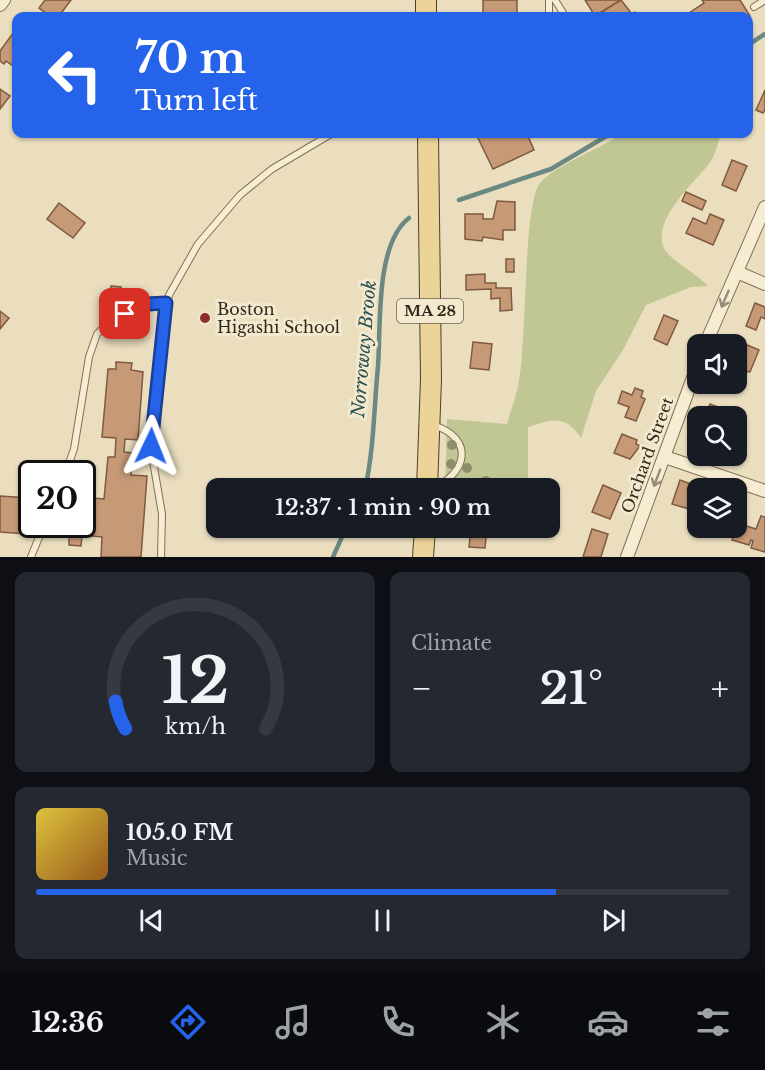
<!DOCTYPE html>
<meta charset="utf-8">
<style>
:root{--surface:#171b24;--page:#242831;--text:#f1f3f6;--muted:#9ea1a6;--line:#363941;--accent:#2563eb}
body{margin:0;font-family:"Libre Baskerville",serif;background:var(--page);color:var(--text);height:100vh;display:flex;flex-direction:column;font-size:22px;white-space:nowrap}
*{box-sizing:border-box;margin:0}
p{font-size:20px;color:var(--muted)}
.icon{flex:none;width:33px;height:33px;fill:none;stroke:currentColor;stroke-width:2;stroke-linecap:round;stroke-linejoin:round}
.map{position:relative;height:557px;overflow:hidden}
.details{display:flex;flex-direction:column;gap:15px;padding:15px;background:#0d0f14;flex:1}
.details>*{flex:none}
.hud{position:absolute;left:12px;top:12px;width:741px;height:126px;border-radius:12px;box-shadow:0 2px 4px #0004;background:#2563eb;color:#fff;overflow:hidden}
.buttons{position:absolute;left:687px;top:334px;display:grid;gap:12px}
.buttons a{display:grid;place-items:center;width:60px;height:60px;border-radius:12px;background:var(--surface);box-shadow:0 2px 4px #0004;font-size:30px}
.speed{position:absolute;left:18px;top:460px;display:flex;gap:12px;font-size:30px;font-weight:700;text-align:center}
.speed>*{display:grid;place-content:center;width:78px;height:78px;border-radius:50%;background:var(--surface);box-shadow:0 2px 4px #0004;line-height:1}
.speed .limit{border:3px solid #111;border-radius:9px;background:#fff;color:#111}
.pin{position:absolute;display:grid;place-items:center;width:51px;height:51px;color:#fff;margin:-26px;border-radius:12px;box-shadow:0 3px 9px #0006}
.me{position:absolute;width:66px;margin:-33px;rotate:2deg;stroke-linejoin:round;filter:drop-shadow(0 0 4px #0008)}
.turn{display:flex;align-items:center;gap:21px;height:126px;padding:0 24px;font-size:27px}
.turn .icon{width:78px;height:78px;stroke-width:2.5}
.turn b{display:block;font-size:42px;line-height:51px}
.big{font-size:45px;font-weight:600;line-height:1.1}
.details .tile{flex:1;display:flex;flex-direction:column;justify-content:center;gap:9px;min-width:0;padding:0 21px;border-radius:12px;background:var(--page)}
.details .dial{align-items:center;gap:0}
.dial svg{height:156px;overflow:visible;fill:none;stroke:var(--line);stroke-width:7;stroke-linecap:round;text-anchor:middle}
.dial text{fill:var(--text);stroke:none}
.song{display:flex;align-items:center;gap:18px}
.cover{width:72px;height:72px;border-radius:9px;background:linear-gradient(135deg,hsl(50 70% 55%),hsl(30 70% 35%))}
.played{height:6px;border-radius:3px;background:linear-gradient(90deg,var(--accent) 75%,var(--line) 75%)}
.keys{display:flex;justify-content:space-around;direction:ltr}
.heat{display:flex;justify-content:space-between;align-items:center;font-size:33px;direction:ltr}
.details .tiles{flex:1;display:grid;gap:15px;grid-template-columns:1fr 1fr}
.tile:last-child{grid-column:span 2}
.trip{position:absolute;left:206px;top:478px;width:354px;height:60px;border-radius:12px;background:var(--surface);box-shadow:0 2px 4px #0004;font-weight:600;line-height:60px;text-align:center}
.menu{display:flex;height:96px;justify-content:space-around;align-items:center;background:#090b0e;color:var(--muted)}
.menu .icon{width:42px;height:42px}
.menu .selected{color:var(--accent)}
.menu b{font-size:27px;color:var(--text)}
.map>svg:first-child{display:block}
</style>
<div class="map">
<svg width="765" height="557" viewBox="0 0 765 557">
<rect width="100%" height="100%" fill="#eadebf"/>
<path fill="#c0c794" d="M622 134H721C718 143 715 156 709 164 694 183 649 222 665 250 672 261 697 274 708 286L691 287 646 305 623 350 596 391 581 438C565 414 552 419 528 427V489H445L447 419 507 424C511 409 517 395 519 380 527 341 523 205 540 183 554 166 601 148 622 134Z"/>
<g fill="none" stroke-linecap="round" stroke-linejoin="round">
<g stroke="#6a8982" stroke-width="4.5">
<path d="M748 45 765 34"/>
<path d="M459 200 551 169 610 134"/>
<path d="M365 489C374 449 374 407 378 366 381 326 375 244 409 218"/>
<path d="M333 557 346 528"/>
</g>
</g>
<g fill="#c69a77" stroke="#7f5a40" stroke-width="1.5">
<path d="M45 0H71L59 16 54 13 50 16 39 8Z"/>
<rect x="483" y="0" width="34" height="13"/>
<path d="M585 0H621L595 16Z"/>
<path d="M621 0 632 14 635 12 638 16H595Z"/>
<path d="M702 0H740L750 16H691L689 13 704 3Z"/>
<rect x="483" y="13" width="34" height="3"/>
<path d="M16 29V68L6 61 4 64 0 61V51Z"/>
<path d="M0 89 10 96 0 109Z"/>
<path d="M765 90V109L763 113 756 110Z"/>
<path d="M476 134H527L534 150 493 169Z"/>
<path d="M732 160 747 166 736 191 722 185Z"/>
<path d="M686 192 706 201 702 210 682 201Z"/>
<path d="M497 201 515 202V230H503V240L483 237 482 241 465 239V214H483V219H493Z"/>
<path d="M59 203 85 223 73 238 47 219Z"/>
<path d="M710 214 724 220 713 245 686 233 693 218 706 224Z"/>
<rect x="506" y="259" width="8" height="13"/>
<path d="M485 274V283H496V288H511L512 310 500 311V298L491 299V289L466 290V275Z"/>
<path d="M111 286 121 287 120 294 110 293Z"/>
<path d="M755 303 765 307V319L761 317 756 330 746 326Z"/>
<path d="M0 311 9 318 0 329Z"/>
<path d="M664 315 678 321 667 345 654 339Z"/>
<path d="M735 340 759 350 750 372 736 370V345H733Z"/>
<path d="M473 342 492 344 489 370 470 368Z"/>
<path d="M116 362 132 363 131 370 143 372 138 440 125 439 124 452 133 453 131 475 147 476 141 557H101L102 537 82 535 81 546 69 545V525H82V497L104 499 108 457H115L116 438 102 437 108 369H116Z"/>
<path d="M635 388 643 391 641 397 645 399 636 421 625 417 629 407 618 403 622 391 632 395Z"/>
<path d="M710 404 731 412 729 417H705Z"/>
<path d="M622 434 637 440 636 444 640 446 630 459 614 453Z"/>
<path d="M680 480 702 488 698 489V495L694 494 689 509 672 504Z"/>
<path d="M603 485 621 493 610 519 592 512Z"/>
<path d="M0 496 29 498 26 534 0 532Z"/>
<path d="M761 516 765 517V552L751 548 753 541 751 540 749 545 732 540 737 523 756 529Z"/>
<path d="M471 528H487L485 548 469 547Z"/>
<path d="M592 529 608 534 601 557H583Z"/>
</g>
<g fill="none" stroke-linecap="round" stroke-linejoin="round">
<defs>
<g id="service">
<path d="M555 0 565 16"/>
<path d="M754 7 765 0"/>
<path d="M549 16V0"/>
<path d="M65 474 74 449 89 357 97 334 106 325 141 306 154 302 166 303"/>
<path d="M431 489C468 474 475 438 433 425"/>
<path d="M31 557 44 525"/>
<path d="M161 557 162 514 152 455 151 428 162 326 169 295 198 244 240 195 272 169 331 134"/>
</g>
<g id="minor">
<path d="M0 5 4 0"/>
<path d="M737 272 765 284"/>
<path d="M705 345 765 207"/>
<path d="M665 457 765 491"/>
<path d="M627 557 698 364"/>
</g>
<g id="primary">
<path d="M426 0V16"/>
<path d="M427 489 431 379 428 134"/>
<path d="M423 557 425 528"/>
</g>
</defs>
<use href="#service" stroke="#826f59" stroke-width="8"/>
<use href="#minor" stroke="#826f59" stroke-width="14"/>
<use href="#primary" stroke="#4f3e2d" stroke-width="22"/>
<use href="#service" stroke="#f6ecd2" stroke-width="6"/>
<use href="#minor" stroke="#f6ecd2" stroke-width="12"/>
<use href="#primary" stroke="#ecd498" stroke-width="20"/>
</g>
<g fill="#8e8e6a">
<circle cx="452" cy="445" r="5"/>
<circle cx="451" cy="464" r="5"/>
<circle cx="467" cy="468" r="5"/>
<circle cx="486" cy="481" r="5"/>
</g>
<defs><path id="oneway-shaft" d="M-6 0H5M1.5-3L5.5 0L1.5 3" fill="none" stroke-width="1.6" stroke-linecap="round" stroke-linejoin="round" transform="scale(1.5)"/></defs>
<g stroke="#948a77">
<use href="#oneway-shaft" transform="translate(725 299) rotate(113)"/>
<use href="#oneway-shaft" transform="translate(657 478) rotate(111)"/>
</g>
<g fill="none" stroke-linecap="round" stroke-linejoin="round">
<defs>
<path id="route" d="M125 314 147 304 166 303 151 446"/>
</defs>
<use href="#route" stroke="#184099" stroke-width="15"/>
<use href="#route" stroke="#2563eb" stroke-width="10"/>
</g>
<circle fill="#8d2e2d" stroke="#f2e9ce" stroke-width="2" cx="205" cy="318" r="6"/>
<g text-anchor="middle" stroke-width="6" stroke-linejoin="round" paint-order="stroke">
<rect fill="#f2e9ce" stroke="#6c6151" stroke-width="1.5" x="397" y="299" width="66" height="24" rx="4.5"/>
<g font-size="15" font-weight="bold" fill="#32271c">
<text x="430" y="316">MA 28</text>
</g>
<g font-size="16" fill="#32271c" stroke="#f2e9ce" text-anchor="start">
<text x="217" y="315">Boston<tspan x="217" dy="18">Higashi School</tspan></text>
</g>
<g font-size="16" fill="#32271c" stroke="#f2e9ce">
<text transform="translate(647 455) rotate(-70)" y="6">Orchard Street</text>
</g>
<g font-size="18" font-style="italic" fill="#2c5150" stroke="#f2e9ce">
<text transform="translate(364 349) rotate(-85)" y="6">Norroway Brook</text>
</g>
</g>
</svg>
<div class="buttons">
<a><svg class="icon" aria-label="sound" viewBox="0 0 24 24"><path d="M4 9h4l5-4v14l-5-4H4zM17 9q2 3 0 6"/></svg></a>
<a><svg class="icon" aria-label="search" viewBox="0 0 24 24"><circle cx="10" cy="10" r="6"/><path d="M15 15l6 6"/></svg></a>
<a><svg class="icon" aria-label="layers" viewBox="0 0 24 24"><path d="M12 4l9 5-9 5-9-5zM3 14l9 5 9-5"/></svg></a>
</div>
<div class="speed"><div class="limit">20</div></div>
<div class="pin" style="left:125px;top:314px;background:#d93025"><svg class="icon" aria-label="arrive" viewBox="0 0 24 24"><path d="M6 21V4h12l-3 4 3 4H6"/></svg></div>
<svg class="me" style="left:151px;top:446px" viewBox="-20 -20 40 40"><path d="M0-17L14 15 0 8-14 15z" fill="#2563eb" stroke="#fff" stroke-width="4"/></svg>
<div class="trip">12:37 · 1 min · 90 m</div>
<div class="hud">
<div class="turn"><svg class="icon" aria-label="left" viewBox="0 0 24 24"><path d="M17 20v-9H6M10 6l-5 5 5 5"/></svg><div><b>70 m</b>Turn left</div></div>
</div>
</div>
<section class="details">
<div class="tiles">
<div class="tile dial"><svg viewBox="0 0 100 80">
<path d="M14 69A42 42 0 1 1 86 69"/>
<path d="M14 69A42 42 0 0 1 9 55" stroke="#2563eb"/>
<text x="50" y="56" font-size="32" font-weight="700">12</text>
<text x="50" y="72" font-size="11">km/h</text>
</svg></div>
<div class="tile"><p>Climate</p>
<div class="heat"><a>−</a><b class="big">21°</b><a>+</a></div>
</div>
<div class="tile">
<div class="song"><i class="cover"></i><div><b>105.0 FM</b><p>Music</p></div></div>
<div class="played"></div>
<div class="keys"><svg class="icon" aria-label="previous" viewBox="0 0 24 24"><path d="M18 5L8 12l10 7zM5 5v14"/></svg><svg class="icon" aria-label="pause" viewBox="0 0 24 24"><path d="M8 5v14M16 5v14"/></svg><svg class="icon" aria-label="next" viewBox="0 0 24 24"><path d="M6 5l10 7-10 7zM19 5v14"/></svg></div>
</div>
</div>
</section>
<nav class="menu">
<b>12:36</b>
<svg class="icon selected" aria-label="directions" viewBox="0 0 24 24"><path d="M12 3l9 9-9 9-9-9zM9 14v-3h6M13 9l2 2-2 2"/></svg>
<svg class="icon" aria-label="music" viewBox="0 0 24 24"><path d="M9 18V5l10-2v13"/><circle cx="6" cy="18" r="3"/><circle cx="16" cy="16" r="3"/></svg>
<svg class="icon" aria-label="phone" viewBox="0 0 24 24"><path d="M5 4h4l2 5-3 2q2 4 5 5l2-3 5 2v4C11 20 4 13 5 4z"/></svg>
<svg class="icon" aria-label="climate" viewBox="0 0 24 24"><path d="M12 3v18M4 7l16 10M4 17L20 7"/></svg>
<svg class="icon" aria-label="car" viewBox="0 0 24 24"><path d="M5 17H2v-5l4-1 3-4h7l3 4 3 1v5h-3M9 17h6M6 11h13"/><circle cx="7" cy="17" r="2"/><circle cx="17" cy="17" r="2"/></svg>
<svg class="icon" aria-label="filters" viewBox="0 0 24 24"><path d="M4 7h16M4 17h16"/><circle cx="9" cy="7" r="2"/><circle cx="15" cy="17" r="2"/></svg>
</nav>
